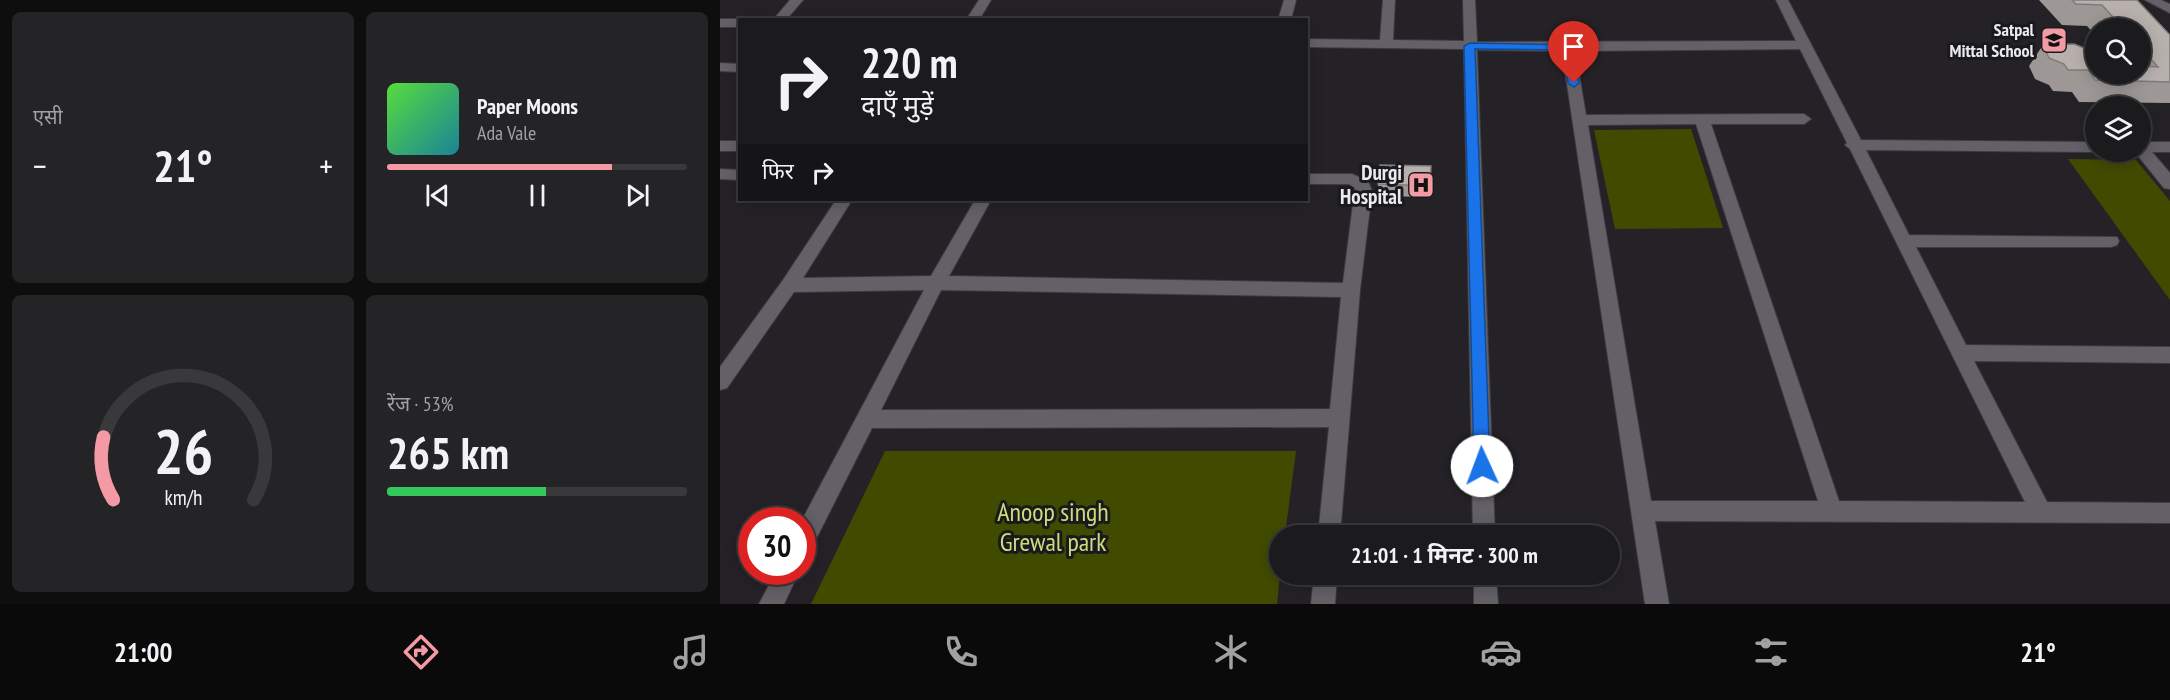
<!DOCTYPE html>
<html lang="hi">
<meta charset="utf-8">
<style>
:root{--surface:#1b1a1c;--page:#242325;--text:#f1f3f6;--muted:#a0a1a3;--line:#39383b;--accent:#f49aa5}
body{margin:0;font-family:"PT Sans Narrow","Noto Sans Devanagari",sans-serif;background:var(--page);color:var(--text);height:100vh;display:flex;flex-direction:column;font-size:22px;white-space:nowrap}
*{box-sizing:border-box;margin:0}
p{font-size:20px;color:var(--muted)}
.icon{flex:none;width:33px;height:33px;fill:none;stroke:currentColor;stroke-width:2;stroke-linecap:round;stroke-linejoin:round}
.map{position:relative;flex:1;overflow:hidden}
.sheet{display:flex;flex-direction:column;gap:12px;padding:12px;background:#0f0e0f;width:720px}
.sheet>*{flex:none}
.hud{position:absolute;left:18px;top:18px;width:570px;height:183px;border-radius:0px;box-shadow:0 3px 15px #0003,0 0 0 2px var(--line);background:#1b1a1c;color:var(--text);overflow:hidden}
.controls{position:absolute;left:1365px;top:18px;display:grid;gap:12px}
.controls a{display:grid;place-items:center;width:66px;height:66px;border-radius:50%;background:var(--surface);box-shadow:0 3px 15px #0003,0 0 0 2px var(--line);font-size:30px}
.speed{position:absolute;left:18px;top:507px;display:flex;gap:12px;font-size:30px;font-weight:700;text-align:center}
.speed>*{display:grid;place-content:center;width:78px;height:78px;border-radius:50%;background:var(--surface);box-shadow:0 3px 15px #0003,0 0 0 2px var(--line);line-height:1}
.speed .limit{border:9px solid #d22;background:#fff;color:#111}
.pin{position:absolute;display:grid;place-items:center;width:51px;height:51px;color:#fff;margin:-62px -26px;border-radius:50% 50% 50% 0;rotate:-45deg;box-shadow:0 0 6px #0007}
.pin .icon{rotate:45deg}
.me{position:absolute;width:66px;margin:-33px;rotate:358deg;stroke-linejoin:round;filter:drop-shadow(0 0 4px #0008)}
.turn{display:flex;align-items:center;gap:21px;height:126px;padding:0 24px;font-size:27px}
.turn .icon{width:78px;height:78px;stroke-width:2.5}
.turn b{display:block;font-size:42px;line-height:51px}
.then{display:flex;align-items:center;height:57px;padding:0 24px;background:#0003;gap:12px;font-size:22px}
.big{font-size:45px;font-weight:700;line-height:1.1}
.sheet .card{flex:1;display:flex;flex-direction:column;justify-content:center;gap:9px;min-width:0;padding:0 21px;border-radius:9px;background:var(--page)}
.sheet .dial{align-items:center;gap:0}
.dial svg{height:156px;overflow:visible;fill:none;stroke:var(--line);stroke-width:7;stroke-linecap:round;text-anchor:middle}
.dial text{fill:var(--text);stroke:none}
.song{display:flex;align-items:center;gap:18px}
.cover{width:72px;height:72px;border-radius:9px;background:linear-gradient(135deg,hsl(110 70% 55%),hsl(190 70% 35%))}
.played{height:6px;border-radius:3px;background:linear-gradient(90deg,var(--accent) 75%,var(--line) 75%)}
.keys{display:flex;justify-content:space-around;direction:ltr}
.heat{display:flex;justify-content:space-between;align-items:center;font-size:33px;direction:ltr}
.charge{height:9px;border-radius:4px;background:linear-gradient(90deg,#34c759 53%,var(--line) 0)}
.sheet .tiles{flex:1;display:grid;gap:12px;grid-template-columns:repeat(2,1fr)}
.trip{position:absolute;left:549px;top:525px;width:351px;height:60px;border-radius:30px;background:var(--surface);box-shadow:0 3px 15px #0003,0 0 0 2px var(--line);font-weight:700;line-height:60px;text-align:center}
.tabs{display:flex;height:96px;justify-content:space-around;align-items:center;background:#0b0a0b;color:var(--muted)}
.tabs .icon{width:42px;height:42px}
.tabs .selected{color:var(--accent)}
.tabs b{font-size:27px;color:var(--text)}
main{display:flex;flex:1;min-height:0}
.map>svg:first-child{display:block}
</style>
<main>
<section class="sheet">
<div class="tiles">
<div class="card"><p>एसी</p>
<div class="heat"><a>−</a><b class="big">21°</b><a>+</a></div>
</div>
<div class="card">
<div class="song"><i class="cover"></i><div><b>Paper Moons</b><p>Ada Vale</p></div></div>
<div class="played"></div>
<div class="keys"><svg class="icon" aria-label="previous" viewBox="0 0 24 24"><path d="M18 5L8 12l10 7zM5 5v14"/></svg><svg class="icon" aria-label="pause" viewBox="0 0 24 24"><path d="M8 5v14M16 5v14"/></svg><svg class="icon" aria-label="next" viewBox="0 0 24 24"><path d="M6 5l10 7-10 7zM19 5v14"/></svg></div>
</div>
<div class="card dial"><svg viewBox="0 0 100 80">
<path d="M14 69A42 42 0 1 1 86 69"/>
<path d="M14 69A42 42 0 0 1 9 37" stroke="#f49aa5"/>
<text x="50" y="56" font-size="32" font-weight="700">26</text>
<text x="50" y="72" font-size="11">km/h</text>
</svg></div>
<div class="card"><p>रेंज · 53%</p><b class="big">265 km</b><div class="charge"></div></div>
</div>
</section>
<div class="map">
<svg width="1450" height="604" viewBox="0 0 1450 604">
<rect width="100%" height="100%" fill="#242226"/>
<g fill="#414b00">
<path d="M971 129 1003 228 895 229 874 130Z"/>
<path d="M1348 159 1416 160 1450 201V300Z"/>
<path d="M165 451H576L565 535 560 536V575L557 604H91Z"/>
</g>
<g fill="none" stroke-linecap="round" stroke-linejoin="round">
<defs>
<g id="minor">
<path d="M70 0H83L66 20H53Z"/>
<path d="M259 0H271L259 20H246Z"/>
<path d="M564 0H576L571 20H558Z"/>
<path d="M663 0H675L673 40 744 41 743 0H755L757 42 1076 41 1056 0H1068L1141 140 1376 142V152H1378H1376L1146 150 1189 235 1397 237 1399 241 1397 245 1391 247H1196L1246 345 1450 347V363L1254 361 1327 502 1450 503V523L935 521 949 604H925L842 51 757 50 775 536H753L744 49 586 47V39L660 40ZM1080 49 1127 143 1125 145 1130 149 1305 502 1119 501 991 124H1084L1091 119 1084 114 866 115 855 51ZM976 124 1098 501H931L868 125Z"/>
<path d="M1425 0H1441L1450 4V13Z"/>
<path d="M0 19H20L22 20H20V27H0Z"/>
<path d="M0 63 20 64V72L0 71Z"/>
<rect x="0" y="141" width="20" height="10"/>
<path d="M1420 142H1450V152H1432L1450 173V189L1444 188 1415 152H1420Z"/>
<path d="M0 169 20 170V180L0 179Z"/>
<path d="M586 174H632L648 181 652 191 640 290 620 536H598L609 427 152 428 90 551 82 554V520L204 290 74 292 7 388 0 390V367L63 280 116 200H132L83 278 211 276 255 200H271L229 276 623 283 635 188 629 184H586ZM221 290 621 297 610 409 161 410Z"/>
<path d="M56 572H79L64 604H39Z"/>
<path d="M594 574H617L615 604H591Z"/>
<path d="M754 574H776L778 604H754Z"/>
</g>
</defs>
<use href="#minor" stroke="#3e3c40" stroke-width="2"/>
<use href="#minor" fill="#636167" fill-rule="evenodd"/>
</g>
<g fill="#9d9795">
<path d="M1319 0H1417L1450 35V103L1359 102 1352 92 1333 91 1329 85 1315 79 1309 66 1323 45 1376 74H1420V28H1376V36L1367 26 1342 25Z"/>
<path d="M711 166 710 197 659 196 658 184Z"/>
</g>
<g fill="#b7b0ad" stroke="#807b79" stroke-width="1.5">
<path d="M1352 0H1417L1450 35V82L1375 80 1368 70H1348L1344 64 1329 58 1323 45 1354 44 1364 48H1376V74H1420V66L1438 67 1420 47V28H1403L1382 5 1356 4Z"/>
<path d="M660 165 711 166 710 186 658 184Z"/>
</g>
<path fill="#1a73e8" stroke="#114b97" stroke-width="1.5" d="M750 43 852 45 859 83 854 87 848 83 843 50 755 49 770 466 768 471 762 473 757 471 754 466 744 46Z"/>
<defs>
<symbol id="school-square" viewBox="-11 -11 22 22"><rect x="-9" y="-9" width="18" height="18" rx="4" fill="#f49aa5" stroke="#1a191d"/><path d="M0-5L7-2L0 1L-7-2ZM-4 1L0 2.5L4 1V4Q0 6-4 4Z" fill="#111"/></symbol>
<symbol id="hospital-square" viewBox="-11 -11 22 22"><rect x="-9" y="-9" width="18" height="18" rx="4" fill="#f49aa5" stroke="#1a191d"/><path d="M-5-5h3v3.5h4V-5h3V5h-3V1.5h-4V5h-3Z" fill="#111"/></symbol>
</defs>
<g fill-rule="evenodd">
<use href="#school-square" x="1319" y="25" width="30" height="30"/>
<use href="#hospital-square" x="686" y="170" width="30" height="30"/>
</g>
<g text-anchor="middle" stroke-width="6" stroke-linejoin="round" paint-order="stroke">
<g font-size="18" font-weight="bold" fill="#ebeaed" stroke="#1a191d" text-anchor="end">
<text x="1314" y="36">Satpal<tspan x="1314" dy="21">Mittal School</tspan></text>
</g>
<g font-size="21" font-weight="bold" fill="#ebeaed" stroke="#1a191d" text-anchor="end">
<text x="682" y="180">Durgi<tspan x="682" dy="24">Hospital</tspan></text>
</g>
<g font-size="26" fill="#cbdc7b" stroke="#1a191d">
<text x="333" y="521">Anoop singh<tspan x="333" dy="30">Grewal park</tspan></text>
</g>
</g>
</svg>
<div class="controls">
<a><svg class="icon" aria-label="search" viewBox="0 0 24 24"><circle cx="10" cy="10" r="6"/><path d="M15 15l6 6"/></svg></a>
<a><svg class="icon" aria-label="layers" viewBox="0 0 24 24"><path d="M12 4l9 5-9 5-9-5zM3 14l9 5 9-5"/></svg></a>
</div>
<div class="speed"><div class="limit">30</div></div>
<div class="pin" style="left:854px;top:83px;background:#d93025"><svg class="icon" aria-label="arrive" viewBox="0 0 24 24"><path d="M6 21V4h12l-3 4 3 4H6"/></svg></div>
<svg class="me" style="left:762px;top:466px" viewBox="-20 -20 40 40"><circle r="19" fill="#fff"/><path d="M0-13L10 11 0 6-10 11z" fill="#1a73e8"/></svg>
<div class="trip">21:01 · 1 मिनट · 300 m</div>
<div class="hud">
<div class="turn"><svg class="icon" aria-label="right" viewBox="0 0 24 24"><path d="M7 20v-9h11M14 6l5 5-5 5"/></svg><div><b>220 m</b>दाएँ मुड़ें</div></div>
<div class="then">फिर<svg class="icon" aria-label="right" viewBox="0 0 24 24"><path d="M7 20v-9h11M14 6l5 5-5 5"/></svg></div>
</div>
</div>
</main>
<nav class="tabs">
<b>21:00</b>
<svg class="icon selected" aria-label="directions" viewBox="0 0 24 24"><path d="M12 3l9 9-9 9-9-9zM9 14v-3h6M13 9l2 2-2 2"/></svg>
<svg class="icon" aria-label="music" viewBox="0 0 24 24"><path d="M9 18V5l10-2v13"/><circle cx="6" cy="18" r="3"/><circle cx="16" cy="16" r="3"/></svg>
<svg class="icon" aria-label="phone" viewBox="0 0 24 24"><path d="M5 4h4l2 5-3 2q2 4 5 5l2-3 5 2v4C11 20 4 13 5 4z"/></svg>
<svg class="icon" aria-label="climate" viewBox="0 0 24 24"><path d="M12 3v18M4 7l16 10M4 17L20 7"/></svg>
<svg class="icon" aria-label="car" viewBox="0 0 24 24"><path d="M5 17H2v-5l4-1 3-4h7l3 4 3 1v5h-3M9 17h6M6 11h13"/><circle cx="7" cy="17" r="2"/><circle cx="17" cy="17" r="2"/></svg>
<svg class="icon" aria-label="filters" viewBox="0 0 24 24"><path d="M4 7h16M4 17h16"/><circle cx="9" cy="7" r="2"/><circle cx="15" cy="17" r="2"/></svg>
<b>21°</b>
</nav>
